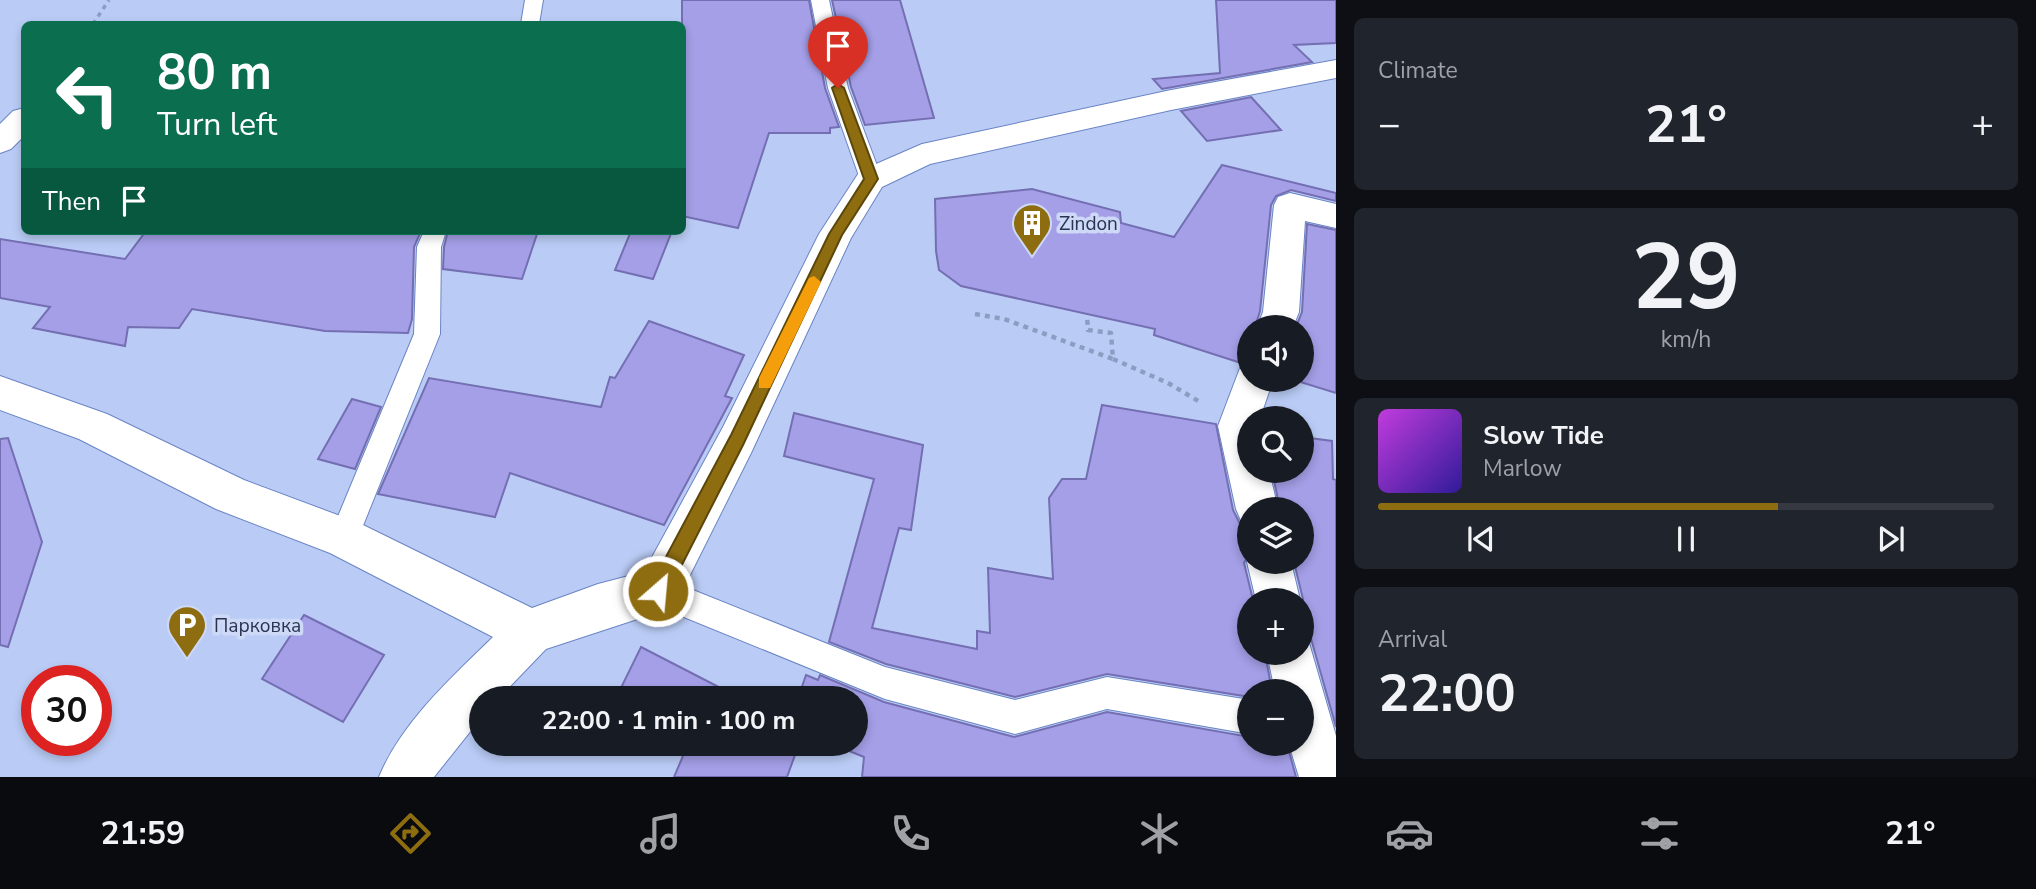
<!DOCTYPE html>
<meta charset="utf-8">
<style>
:root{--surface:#171b24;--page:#20242c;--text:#f1f3f6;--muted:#9ea1a6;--line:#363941;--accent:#8e6d11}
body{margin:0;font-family:"Nunito Sans",sans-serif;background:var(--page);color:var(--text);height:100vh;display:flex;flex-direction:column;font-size:26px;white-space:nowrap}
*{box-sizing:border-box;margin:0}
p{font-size:23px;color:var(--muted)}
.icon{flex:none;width:38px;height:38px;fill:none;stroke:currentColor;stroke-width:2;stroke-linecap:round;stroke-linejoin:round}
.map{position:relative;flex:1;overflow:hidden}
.panel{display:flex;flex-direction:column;gap:18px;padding:18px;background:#0d0f14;width:700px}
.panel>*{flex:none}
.guide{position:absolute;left:21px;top:21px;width:665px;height:214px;border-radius:10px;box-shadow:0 4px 10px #0003;background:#0b6e4f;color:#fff;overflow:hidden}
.tools{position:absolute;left:1237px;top:315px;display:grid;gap:14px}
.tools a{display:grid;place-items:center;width:77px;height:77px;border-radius:50%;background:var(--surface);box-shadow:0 4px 10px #0003;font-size:35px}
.speed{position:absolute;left:21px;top:665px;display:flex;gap:14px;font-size:35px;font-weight:700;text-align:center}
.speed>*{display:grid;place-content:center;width:91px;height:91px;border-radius:50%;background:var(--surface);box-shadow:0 4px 10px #0003;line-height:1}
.speed .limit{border:10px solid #d22;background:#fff;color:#111}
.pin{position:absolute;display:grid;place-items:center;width:60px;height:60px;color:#fff;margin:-72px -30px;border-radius:50% 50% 50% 0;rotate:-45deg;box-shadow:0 0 7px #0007}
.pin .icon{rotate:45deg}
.me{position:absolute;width:77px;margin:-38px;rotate:27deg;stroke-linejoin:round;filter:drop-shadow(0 0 5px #0008)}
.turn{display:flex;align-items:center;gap:24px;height:147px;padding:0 21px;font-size:32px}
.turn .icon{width:91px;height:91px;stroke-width:2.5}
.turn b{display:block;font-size:49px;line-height:60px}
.then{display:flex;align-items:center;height:66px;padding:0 21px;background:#0003;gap:14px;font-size:26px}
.big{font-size:52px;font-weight:700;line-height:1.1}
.panel .card{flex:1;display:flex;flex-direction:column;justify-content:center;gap:10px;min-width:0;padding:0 24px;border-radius:10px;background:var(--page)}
.panel .dial{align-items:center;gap:0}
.dial b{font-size:91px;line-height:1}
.song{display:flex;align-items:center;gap:21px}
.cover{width:84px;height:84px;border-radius:10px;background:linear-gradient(135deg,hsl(290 70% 55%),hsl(250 70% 35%))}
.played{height:7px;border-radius:4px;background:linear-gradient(90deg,var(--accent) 65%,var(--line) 65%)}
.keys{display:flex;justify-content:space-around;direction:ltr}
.heat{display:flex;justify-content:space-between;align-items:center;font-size:38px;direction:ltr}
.trip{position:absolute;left:469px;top:686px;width:399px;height:70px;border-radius:35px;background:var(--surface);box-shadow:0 4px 10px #0003;font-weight:700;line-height:70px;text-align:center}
.dock{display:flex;height:112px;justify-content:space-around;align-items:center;background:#090b0e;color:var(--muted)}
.dock .icon{width:49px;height:49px}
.dock .on{color:var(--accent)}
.dock b{font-size:32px;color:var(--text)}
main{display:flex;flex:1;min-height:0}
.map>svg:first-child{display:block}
</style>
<main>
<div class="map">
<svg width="1336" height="777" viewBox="0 0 1336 777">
<rect width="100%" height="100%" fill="#baccf6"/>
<g fill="#a49fe7" stroke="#746eb2" stroke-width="2">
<path d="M682 0H809L825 88 839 127 830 128V133H769L738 228 682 216Z"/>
<path d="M832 0H900L934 118 865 125 851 87Z"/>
<path d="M1216 0H1336V43L1294 45 1312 62 1162 89 1153 79 1220 73Z"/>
<path d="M1251 97 1281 130 1207 141 1181 111Z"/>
<path d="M1222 165 1336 193V201L1291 190 1276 196 1271 205 1260 311 1255 327H1250V363L1244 364 1154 335 1155 329 961 286 939 270 936 251 935 199 1032 189 1120 212 1121 223 1174 237Z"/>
<path d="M1307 224 1336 230V393L1294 380H1302V327H1296L1302 312Z"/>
<path d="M146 231H421L414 247 412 319 408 333 325 331 192 309 179 328 128 327 125 346 33 328 50 307 0 298V239L125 259Z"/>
<path d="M448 231H538L522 279 443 269 444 247Z"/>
<path d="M631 231H672L653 279 615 270Z"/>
<path d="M649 321 744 355 725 396 732 398 664 525 510 473 495 517 378 494 429 378 601 407 610 377 615 378Z"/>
<path d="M352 399 381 407 355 469 318 459Z"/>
<path d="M1102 405 1216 424 1233 510 1240 524 1250 528V553L1244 563 1253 600H1250V653H1265L1272 691H1250V697L1107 674 1015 697 886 664 829 642 874 479 784 456 794 413 923 445 911 530 899 528 872 628 977 649V631L990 633 988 568 1053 579 1049 498 1062 479H1086Z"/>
<path d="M1302 437 1332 441 1333 479 1336 480V727L1310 635 1302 633 1303 599 1294 562H1302V509H1280L1272 471H1302Z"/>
<path d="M8 438 42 542 8 647 0 645V439Z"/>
<path d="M304 615 384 655 343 722 262 679Z"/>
<path d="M641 647 740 698H616Z"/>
<path d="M806 675 818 680 820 675 884 702 1014 737 1107 712 1250 737V744H1287L1296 777H862L864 757 832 744H856V698H798Z"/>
<path d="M660 744H799L787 777H674L683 756Z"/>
</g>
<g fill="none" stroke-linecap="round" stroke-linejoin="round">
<defs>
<g id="lane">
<path d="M525 0H543L539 24H521Z"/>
<path d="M811 0H829L848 88 882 179 879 184H863L860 179 828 88Z"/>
<path d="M424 231H446L441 247 440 334 354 548 344 552 334 548 329 538 414 334 417 247Z"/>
<path d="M658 576 885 667 1015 700 1107 677 1250 700V734L1107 709 1015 734 885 699 647 602 643 591 647 580Z"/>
</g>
<g id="street">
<path d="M1336 60V78L1171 110 930 164 882 187 851 238 751 453 674 607 546 649 499 698H481V718L434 777H379C401 723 452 677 493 637L330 553 216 509 79 439 0 410V376L107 414 244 480 359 523 532 608 598 584 644 572 723 427 819 234 860 171 922 144 1171 90Z"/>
<path d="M24 108V136L11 149 0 153V124L13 111Z"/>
<path d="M1290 193 1336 204V228L1305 221 1299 312 1293 327H1257L1263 312 1274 205 1278 197Z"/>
<path d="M1250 365V380H1273L1260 418H1250V471H1269L1278 509H1250V526L1242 523 1236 509 1218 426 1240 368Z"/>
<path d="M1250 556V562H1291L1300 600H1256L1247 562Z"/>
<path d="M1302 635 1307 636 1336 736V777H1299L1289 744H1302V691H1275L1267 653H1302Z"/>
</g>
</defs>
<use href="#lane" stroke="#6a84c5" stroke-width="2"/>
<use href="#street" stroke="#6a84c5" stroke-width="2"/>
<path stroke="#8d9dc2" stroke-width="3.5" stroke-dasharray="4.5 4.5" stroke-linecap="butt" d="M93 24 109 0"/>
<g stroke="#8d9dc2" stroke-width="4.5" stroke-dasharray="5 5" stroke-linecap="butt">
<path d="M975 314 1004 319 1113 359 1111 333 1088 330 1087 315"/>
<path d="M1113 359 1168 383 1200 402"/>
</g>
<use href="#lane" fill="#fff" fill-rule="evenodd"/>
<use href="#street" fill="#fff" fill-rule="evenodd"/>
</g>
<path fill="#8e6d11" stroke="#5c470b" stroke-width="2" d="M838 84 844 88 878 179 842 235 743 445 665 598 658 601 651 598 649 591 651 585 731 435 829 234 864 179 832 88Z"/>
<path fill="#f59e0b" d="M814 276 821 282 770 388H759V378L809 278Z"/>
<defs>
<symbol id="building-pin" viewBox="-11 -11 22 30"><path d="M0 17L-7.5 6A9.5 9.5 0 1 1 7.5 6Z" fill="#8e6d11" stroke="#cdd9f6"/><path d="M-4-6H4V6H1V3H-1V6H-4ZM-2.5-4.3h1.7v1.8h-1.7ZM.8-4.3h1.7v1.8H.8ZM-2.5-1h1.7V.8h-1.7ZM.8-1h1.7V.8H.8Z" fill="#fff"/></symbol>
<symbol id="parking-pin" viewBox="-11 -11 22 30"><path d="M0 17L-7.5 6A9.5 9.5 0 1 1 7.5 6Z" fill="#8e6d11" stroke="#cdd9f6"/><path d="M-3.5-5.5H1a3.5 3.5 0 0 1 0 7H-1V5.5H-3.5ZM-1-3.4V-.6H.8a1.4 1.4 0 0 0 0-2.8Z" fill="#fff"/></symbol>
</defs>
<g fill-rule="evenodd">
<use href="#building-pin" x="1010" y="201" width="44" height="60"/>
<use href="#parking-pin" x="165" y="603" width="44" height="60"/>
</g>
<g text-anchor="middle" stroke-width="7" stroke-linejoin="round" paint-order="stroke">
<g font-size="19" fill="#293550" stroke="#cdd9f6" text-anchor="start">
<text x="1059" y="230">Zindon</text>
<text x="214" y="632">Парковка</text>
</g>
</g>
</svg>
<div class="tools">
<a><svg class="icon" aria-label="sound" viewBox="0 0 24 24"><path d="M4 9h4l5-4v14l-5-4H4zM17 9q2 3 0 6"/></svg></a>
<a><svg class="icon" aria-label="search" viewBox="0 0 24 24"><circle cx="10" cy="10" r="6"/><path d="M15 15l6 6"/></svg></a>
<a><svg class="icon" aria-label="layers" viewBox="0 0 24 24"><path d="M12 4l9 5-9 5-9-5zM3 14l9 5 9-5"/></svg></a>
<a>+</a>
<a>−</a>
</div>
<div class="speed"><div class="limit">30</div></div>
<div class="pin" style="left:838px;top:88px;background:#d93025"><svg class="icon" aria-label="arrive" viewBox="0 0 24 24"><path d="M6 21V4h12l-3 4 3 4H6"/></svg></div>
<svg class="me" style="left:658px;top:591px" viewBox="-20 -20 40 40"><circle r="17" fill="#8e6d11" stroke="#fff" stroke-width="3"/><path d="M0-11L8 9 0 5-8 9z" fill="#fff"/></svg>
<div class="trip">22:00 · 1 min · 100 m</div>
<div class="guide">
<div class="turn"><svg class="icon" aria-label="left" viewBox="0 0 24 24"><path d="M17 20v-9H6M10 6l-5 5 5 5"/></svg><div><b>80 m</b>Turn left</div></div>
<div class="then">Then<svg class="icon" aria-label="arrive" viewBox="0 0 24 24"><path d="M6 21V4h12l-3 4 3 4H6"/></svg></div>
</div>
</div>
<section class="panel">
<div class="card"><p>Climate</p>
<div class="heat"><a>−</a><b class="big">21°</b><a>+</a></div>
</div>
<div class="card dial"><b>29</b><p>km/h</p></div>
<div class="card">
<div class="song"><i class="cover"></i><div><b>Slow Tide</b><p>Marlow</p></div></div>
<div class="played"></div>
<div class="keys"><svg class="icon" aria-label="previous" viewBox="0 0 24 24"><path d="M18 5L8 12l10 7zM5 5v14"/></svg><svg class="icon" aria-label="pause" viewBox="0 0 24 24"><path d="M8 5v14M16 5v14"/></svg><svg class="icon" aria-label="next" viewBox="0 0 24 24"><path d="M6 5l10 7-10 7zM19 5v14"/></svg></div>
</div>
<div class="card"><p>Arrival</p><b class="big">22:00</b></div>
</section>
</main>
<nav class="dock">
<b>21:59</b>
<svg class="icon on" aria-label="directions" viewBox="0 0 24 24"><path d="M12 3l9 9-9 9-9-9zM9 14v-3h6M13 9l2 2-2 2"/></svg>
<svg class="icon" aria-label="music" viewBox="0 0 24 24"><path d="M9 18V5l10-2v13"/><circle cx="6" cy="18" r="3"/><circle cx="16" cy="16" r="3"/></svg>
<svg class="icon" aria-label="phone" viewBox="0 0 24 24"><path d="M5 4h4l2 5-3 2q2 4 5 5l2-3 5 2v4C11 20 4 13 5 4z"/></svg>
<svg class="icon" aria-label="climate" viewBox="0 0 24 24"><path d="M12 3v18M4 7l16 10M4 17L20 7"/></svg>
<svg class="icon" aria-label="car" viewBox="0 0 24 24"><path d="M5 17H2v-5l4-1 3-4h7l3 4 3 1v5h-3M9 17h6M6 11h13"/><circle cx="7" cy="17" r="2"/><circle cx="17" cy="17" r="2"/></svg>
<svg class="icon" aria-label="filters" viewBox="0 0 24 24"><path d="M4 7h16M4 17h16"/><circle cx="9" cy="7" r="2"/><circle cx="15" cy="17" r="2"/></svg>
<b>21°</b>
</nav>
